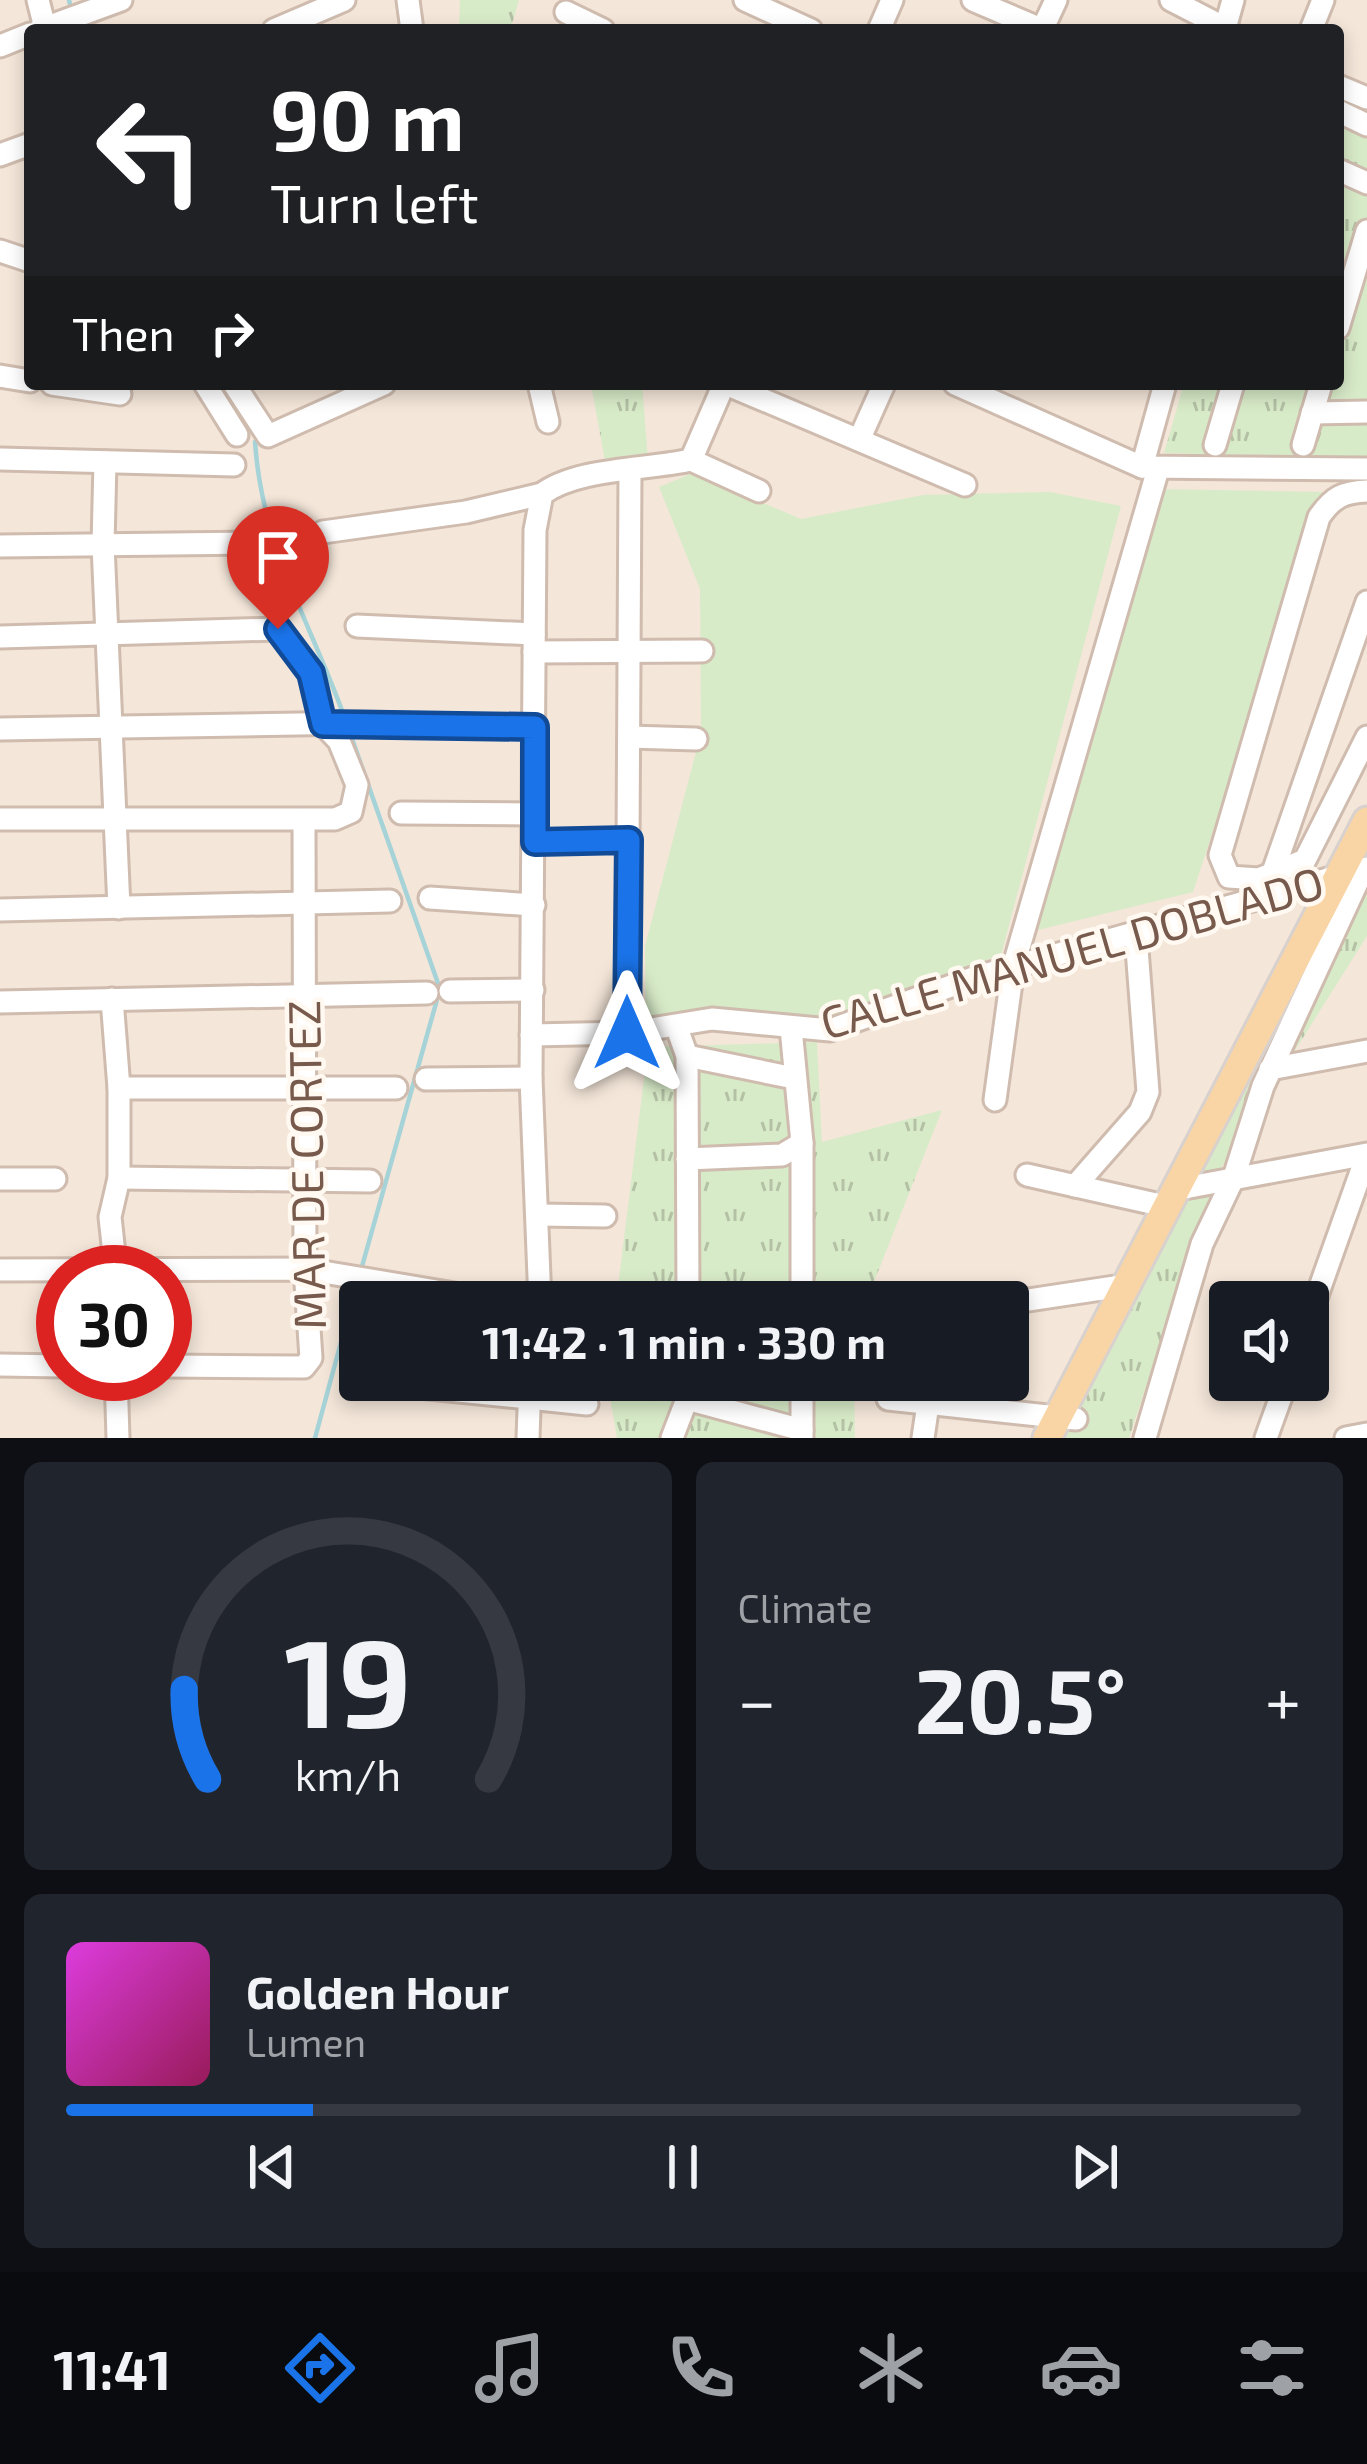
<!DOCTYPE html>
<meta charset="utf-8">
<style>
:root{--surface:#171b24;--page:#20242c;--text:#f1f3f6;--muted:#9ea1a6;--line:#363941;--accent:#1a73e8}
body{margin:0;font-family:"Exo 2",sans-serif;background:var(--page);color:var(--text);height:100vh;display:flex;flex-direction:column;font-size:45px;white-space:nowrap}
*{box-sizing:border-box;margin:0}
p{font-size:39px;color:var(--muted)}
.icon{flex:none;width:66px;height:66px;fill:none;stroke:currentColor;stroke-width:2;stroke-linecap:round;stroke-linejoin:round}
.map{position:relative;height:1438px;overflow:hidden}
.side{display:flex;flex-direction:column;gap:24px;padding:24px;background:#0d0f14;flex:1}
.side>*{flex:none}
.top-card{position:absolute;left:24px;top:24px;width:1320px;height:366px;border-radius:12px;box-shadow:0 6px 18px #0003;background:#202124;color:#fff;overflow:hidden}
.tools{position:absolute;left:1209px;top:1281px;display:grid;gap:24px}
.tools a{display:grid;place-items:center;width:120px;height:120px;border-radius:12px;background:var(--surface);box-shadow:0 6px 18px #0003;font-size:60px}
.speed{position:absolute;left:36px;top:1245px;display:flex;gap:24px;font-size:60px;font-weight:700;text-align:center}
.speed>*{display:grid;place-content:center;width:156px;height:156px;border-radius:50%;background:var(--surface);box-shadow:0 6px 18px #0003;line-height:1}
.speed .limit{border:18px solid #d22;background:#fff;color:#111}
.pin{position:absolute;display:grid;place-items:center;width:102px;height:102px;color:#fff;margin:-123px -51px;border-radius:50% 50% 50% 0;rotate:-45deg;box-shadow:0 0 12px #0007}
.pin .icon{rotate:45deg}
.me{position:absolute;width:132px;margin:-66px;rotate:0deg;stroke-linejoin:round;filter:drop-shadow(0 0 9px #0008)}
.turn{display:flex;align-items:center;gap:42px;height:252px;padding:0 48px;font-size:54px}
.turn .icon{width:156px;height:156px;stroke-width:2.5}
.turn b{display:block;font-size:84px;line-height:102px}
.then{display:flex;align-items:center;height:114px;padding:0 48px;background:#0003;gap:24px;font-size:45px}
.big{font-size:90px;font-weight:700;line-height:1.1}
.side .card{flex:1;display:flex;flex-direction:column;justify-content:center;gap:18px;min-width:0;padding:0 42px;border-radius:18px;background:var(--page)}
.side .dial{align-items:center;gap:0}
.dial svg{height:312px;overflow:visible;fill:none;stroke:var(--line);stroke-width:7;stroke-linecap:round;text-anchor:middle}
.dial text{fill:var(--text);stroke:none}
.song{display:flex;align-items:center;gap:36px}
.cover{width:144px;height:144px;border-radius:18px;background:linear-gradient(135deg,hsl(300 70% 55%),hsl(330 70% 35%))}
.played{height:12px;border-radius:6px;background:linear-gradient(90deg,var(--accent) 20%,var(--line) 20%)}
.keys{display:flex;justify-content:space-around;direction:ltr}
.heat{display:flex;justify-content:space-between;align-items:center;font-size:66px;direction:ltr}
.side .tiles{flex:1;display:grid;gap:24px;grid-template-columns:1fr 1fr}
.card:last-child{grid-column:span 2}
.trip{position:absolute;left:339px;top:1281px;width:690px;height:120px;border-radius:12px;background:var(--surface);box-shadow:0 6px 18px #0003;font-weight:700;line-height:120px;text-align:center}
.tab-bar{display:flex;height:192px;justify-content:space-around;align-items:center;background:#090b0e;color:var(--muted)}
.tab-bar .icon{width:84px;height:84px}
.tab-bar .active{color:var(--accent)}
.tab-bar b{font-size:54px;color:var(--text)}
.map>svg:first-child{display:block}
</style>
<div class="map">
<svg width="1367" height="1438" viewBox="0 0 1367 1438">
<defs>
<pattern id="park-tufts" width="24" height="20" patternUnits="userSpaceOnUse" patternTransform="scale(3)"><rect width="24" height="20" fill="#d8ebc8"/><path d="M3 7l-1-3M5 7V3M7 7l1-3M15 17l-1-3M17 17v-4M19 17l1-3" fill="none" stroke="#b4c1a5"/></pattern>
</defs>
<rect width="100%" height="100%" fill="#fcf4eb"/>
<path fill="#f4e6d9" fill-rule="evenodd" d="M0 0H1367V1438H0ZM30 30H1338V384H30ZM63 1272H165V1374H63ZM360 1302H1008V1380H360ZM1230 1302H1308V1380H1230Z"/>
<g fill="#d8ebc8">
<path d="M693 473 801 519 923 495 1050 492 1121 506 1001 955 811 1022 646 1021 645 946 701 733 700 589 659 487Z"/>
<path d="M1158 489 1324 492 1193 892 1030 932Z"/>
</g>
<g fill="url(#park-tufts)">
<path d="M460 0H519L512 24 525 30H459Z"/>
<path d="M1338 119 1367 131V459L1164 453 1184 384H1338Z"/>
<path d="M591 384H642L648 459 605 461Z"/>
<path d="M1367 888V936L1216 1176 1129 1438H1056L1337 889Z"/>
<path d="M817 1042 822 1142 942 1110 866 1302H616L648 1047Z"/>
<path d="M607 1380H854L855 1438H617Z"/>
</g>
<g fill="none" stroke-linecap="round" stroke-linejoin="round">
<g stroke="#a5d3d8" stroke-width="4.5">
<path d="M69 0 72 13"/>
<path d="M255 442C262 547 309 619 344 716"/>
<path d="M350 733 440 989 361 1270"/>
<path d="M315 1438 356 1287"/>
</g>
<defs>
<g id="minor">
<path d="M38 0 45 28"/>
<path d="M408 0 412 30"/>
<path d="M745 0 811 30"/>
<path d="M973 0 1043 30"/>
<path d="M1171 0 1229 30"/>
<path d="M566 12 603 30"/>
<path d="M1226 25 1233 0"/>
<path d="M39 30 121 0"/>
<path d="M274 30 344 0"/>
<path d="M879 30 892 0"/>
<path d="M1042 30 1056 0"/>
<path d="M1311 30 1323 0"/>
<path d="M0 46 30 34"/>
<path d="M1338 86 1367 98"/>
<path d="M1338 111 1367 125"/>
<path d="M0 155 30 144"/>
<path d="M1338 170 1367 183"/>
<path d="M0 251 30 261"/>
<path d="M1338 328 1367 231"/>
<path d="M0 376 30 381"/>
<path d="M52 384 120 394"/>
<path d="M205 384 237 435"/>
<path d="M234 384 268 436 384 384"/>
<path d="M539 384 548 422"/>
<path d="M726 384 965 485"/>
<path d="M955 384 1142 467 1367 469"/>
<path d="M1312 413 1367 412"/>
<path d="M859 440 884 384"/>
<path d="M1215 445 1233 384"/>
<path d="M1303 445 1321 384"/>
<path d="M0 459 234 465"/>
<path d="M691 460 724 384"/>
<path d="M691 460 759 491"/>
<path d="M105 462 103 545 119 908"/>
<path d="M1142 467 1165 384"/>
<path d="M1367 491C1343 492 1333 497 1319 517L1220 855 1229 877 1259 879 1305 860 1367 737"/>
<path d="M323 532 466 512 542 494"/>
<path d="M0 546 255 543"/>
<path d="M357 626 534 634"/>
<path d="M0 637 277 629 311 673 323 724 339 741 357 785 351 812 335 819H0"/>
<path d="M534 652 702 651"/>
<path d="M0 729 358 723 535 727"/>
<path d="M629 737 696 739"/>
<path d="M401 813 536 814"/>
<path d="M535 842 629 840"/>
<path d="M1272 875 1367 602"/>
<path d="M430 898 534 905"/>
<path d="M0 910 390 901"/>
<path d="M450 991 533 990"/>
<path d="M112 999 119 1088V1178L110 1217 116 1272"/>
<path d="M0 1002 427 993"/>
<path d="M677 1028 687 1056 688 1302"/>
<path d="M791 1028 802 1143V1302"/>
<path d="M627 1033 630 473"/>
<path d="M531 1035 627 1033 712 1019 830 1030 973 978 1367 868"/>
<path d="M687 1056 794 1078"/>
<path d="M1270 1069 1367 1051"/>
<path d="M426 1079 531 1078"/>
<path d="M119 1088H396"/>
<path d="M995 1100 1013 968 1158 469"/>
<path d="M687 1159 782 1155 802 1143"/>
<path d="M1027 1175 1169 1207"/>
<path d="M119 1178 370 1181"/>
<path d="M0 1179H55"/>
<path d="M1075 1186 1140 1112 1148 1092 1136 936"/>
<path d="M1179 1189 1367 1154"/>
<path d="M539 1215 605 1216"/>
<path d="M0 1270 305 1269 502 1302"/>
<path d="M540 1302 531 1078 535 530 542 494C577 468 645 470 691 460"/>
<path d="M1008 1303 1128 1285"/>
<path d="M1308 1321 1367 1155"/>
<path d="M0 1365 63 1366"/>
<path d="M165 1366 304 1367 311 1358 305 1269 304 821"/>
<path d="M116 1374 118 1438"/>
<path d="M359 1381 587 1404"/>
<path d="M687 1399 802 1430"/>
<path d="M888 1399 1076 1419"/>
<path d="M528 1438 530 1380"/>
<path d="M672 1438 687 1399 688 1380"/>
<path d="M802 1438V1380"/>
<path d="M923 1438 928 1404"/>
<path d="M1145 1438 1202 1244 1234 1177 1263 1086 1363 870"/>
<path d="M1266 1438 1287 1380"/>
<path d="M1346 1438 1367 1434"/>
</g>
<path id="major" d="M1047 1438 1367 821"/>
</defs>
<use href="#minor" stroke="#cfbcaf" stroke-width="27"/>
<use href="#major" stroke="#d9d1cd" stroke-width="33"/>
<use href="#minor" stroke="#fff" stroke-width="21"/>
<use href="#major" stroke="#f9d5a5" stroke-width="27"/>
</g>
<g fill="none" stroke-linecap="round" stroke-linejoin="round">
<defs>
<path id="route" d="M278 629 311 673 323 724 535 727V842L629 840 627 1033"/>
</defs>
<use href="#route" stroke="#114b97" stroke-width="30"/>
<use href="#route" stroke="#1a73e8" stroke-width="21"/>
</g>
<g text-anchor="middle" stroke-width="9" stroke-linejoin="round" paint-order="stroke">
<g font-size="45" fill="#785a4d" stroke="#fff9f1">
<text transform="translate(1072 953) rotate(-16)" y="16">CALLE MANUEL DOBLADO</text>
<text transform="translate(307 1165) rotate(-91)" y="16">MAR DE CORTEZ</text>
</g>
</g>
</svg>
<div class="tools">
<a><svg class="icon" aria-label="sound" viewBox="0 0 24 24"><path d="M4 9h4l5-4v14l-5-4H4zM17 9q2 3 0 6"/></svg></a>
</div>
<div class="speed"><div class="limit">30</div></div>
<div class="pin" style="left:278px;top:629px;background:#d93025"><svg class="icon" aria-label="arrive" viewBox="0 0 24 24"><path d="M6 21V4h12l-3 4 3 4H6"/></svg></div>
<svg class="me" style="left:627px;top:1033px" viewBox="-20 -20 40 40"><path d="M0-17L14 15 0 8-14 15z" fill="#1a73e8" stroke="#fff" stroke-width="4"/></svg>
<div class="trip">11:42 · 1 min · 330 m</div>
<div class="top-card">
<div class="turn"><svg class="icon" aria-label="left" viewBox="0 0 24 24"><path d="M17 20v-9H6M10 6l-5 5 5 5"/></svg><div><b>90 m</b>Turn left</div></div>
<div class="then">Then<svg class="icon" aria-label="right" viewBox="0 0 24 24"><path d="M7 20v-9h11M14 6l5 5-5 5"/></svg></div>
</div>
</div>
<section class="side">
<div class="tiles">
<div class="card dial"><svg viewBox="0 0 100 80">
<path d="M14 69A42 42 0 1 1 86 69"/>
<path d="M14 69A42 42 0 0 1 8 46" stroke="#1a73e8"/>
<text x="50" y="56" font-size="32" font-weight="700">19</text>
<text x="50" y="72" font-size="11">km/h</text>
</svg></div>
<div class="card"><p>Climate</p>
<div class="heat"><a>−</a><b class="big">20.5°</b><a>+</a></div>
</div>
<div class="card">
<div class="song"><i class="cover"></i><div><b>Golden Hour</b><p>Lumen</p></div></div>
<div class="played"></div>
<div class="keys"><svg class="icon" aria-label="previous" viewBox="0 0 24 24"><path d="M18 5L8 12l10 7zM5 5v14"/></svg><svg class="icon" aria-label="pause" viewBox="0 0 24 24"><path d="M8 5v14M16 5v14"/></svg><svg class="icon" aria-label="next" viewBox="0 0 24 24"><path d="M6 5l10 7-10 7zM19 5v14"/></svg></div>
</div>
</div>
</section>
<nav class="tab-bar">
<b>11:41</b>
<svg class="icon active" aria-label="directions" viewBox="0 0 24 24"><path d="M12 3l9 9-9 9-9-9zM9 14v-3h6M13 9l2 2-2 2"/></svg>
<svg class="icon" aria-label="music" viewBox="0 0 24 24"><path d="M9 18V5l10-2v13"/><circle cx="6" cy="18" r="3"/><circle cx="16" cy="16" r="3"/></svg>
<svg class="icon" aria-label="phone" viewBox="0 0 24 24"><path d="M5 4h4l2 5-3 2q2 4 5 5l2-3 5 2v4C11 20 4 13 5 4z"/></svg>
<svg class="icon" aria-label="climate" viewBox="0 0 24 24"><path d="M12 3v18M4 7l16 10M4 17L20 7"/></svg>
<svg class="icon" aria-label="car" viewBox="0 0 24 24"><path d="M5 17H2v-5l4-1 3-4h7l3 4 3 1v5h-3M9 17h6M6 11h13"/><circle cx="7" cy="17" r="2"/><circle cx="17" cy="17" r="2"/></svg>
<svg class="icon" aria-label="filters" viewBox="0 0 24 24"><path d="M4 7h16M4 17h16"/><circle cx="9" cy="7" r="2"/><circle cx="15" cy="17" r="2"/></svg>
</nav>
